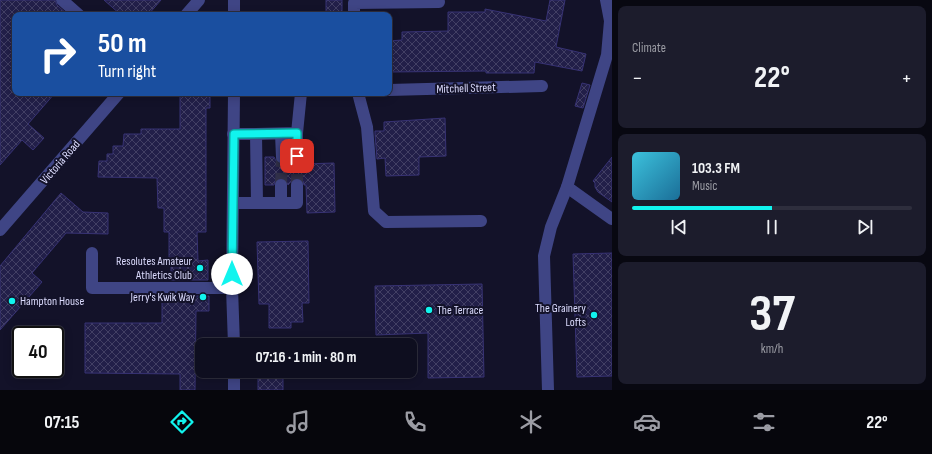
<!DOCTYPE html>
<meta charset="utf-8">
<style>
:root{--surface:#0e0e1f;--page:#1c1c2c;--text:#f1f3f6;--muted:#9b9ca4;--line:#2e2e3d;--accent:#11f4ee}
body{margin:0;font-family:"Sofia Sans Condensed",sans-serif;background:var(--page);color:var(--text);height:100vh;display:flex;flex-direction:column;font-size:15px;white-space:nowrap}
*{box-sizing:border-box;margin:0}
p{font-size:13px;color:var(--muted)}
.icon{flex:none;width:22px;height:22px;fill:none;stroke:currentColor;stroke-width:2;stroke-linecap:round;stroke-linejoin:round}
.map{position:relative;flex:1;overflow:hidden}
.side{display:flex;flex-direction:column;gap:6px;padding:6px;background:#080811;width:320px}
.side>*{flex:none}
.guide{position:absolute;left:12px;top:12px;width:380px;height:84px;border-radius:8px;box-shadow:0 2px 10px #0003,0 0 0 1px var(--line);background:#1a4fa0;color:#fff;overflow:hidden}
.speed{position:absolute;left:12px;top:326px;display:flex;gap:8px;font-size:20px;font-weight:700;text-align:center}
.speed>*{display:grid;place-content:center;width:52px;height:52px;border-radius:50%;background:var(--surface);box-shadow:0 2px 10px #0003,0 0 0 1px var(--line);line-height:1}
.speed .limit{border:2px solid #111;border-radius:6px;background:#fff;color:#111}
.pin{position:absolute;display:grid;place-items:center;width:34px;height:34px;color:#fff;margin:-17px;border-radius:8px;box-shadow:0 2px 6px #0006}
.me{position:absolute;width:44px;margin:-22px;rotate:0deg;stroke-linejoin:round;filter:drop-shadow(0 0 3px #0008)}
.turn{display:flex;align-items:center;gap:14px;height:84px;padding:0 20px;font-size:18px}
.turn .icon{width:52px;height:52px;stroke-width:2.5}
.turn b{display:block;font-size:28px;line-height:34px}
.big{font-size:30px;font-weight:700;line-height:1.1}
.side .widget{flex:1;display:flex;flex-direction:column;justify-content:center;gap:6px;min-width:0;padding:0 14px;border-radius:8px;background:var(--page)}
.side .dial{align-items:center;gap:0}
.dial b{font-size:52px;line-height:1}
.song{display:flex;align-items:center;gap:12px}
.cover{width:48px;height:48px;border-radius:6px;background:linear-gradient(135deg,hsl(190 70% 55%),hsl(200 70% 35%))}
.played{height:4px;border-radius:2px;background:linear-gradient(90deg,var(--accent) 50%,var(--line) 50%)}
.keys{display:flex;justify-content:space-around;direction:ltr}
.heat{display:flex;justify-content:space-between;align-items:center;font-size:22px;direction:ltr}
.trip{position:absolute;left:195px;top:338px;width:222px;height:40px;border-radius:8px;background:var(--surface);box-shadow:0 2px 10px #0003,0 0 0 1px var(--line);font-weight:700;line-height:40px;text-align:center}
.menu{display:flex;height:64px;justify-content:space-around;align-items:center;background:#06060c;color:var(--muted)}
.menu .icon{width:28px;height:28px}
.menu .selected{color:var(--accent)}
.menu b{font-size:18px;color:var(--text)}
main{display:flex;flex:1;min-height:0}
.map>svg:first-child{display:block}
</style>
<main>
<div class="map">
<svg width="612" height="390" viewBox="0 0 612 390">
<defs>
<pattern id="building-cross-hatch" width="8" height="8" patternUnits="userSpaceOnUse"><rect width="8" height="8" fill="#221f49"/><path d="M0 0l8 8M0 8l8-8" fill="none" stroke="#423f64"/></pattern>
</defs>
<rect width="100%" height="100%" fill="#131229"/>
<g fill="url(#building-cross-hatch)" stroke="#373274">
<path d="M0 0H55L57 5 68 15H15V93H55L28 124 44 138 33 150 22 140 0 165Z"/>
<path d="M104 0H161L148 15H121Z"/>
<rect x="326" y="0" width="16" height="15"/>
<path d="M550 0H565L556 47 586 54 582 71 535 62 534 73H486V71L389 72V41L402 40V32L448 31V12H485V9L546 21Z"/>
<path d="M582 83 590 85 583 108 575 106Z"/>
<path d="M180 93H210V108H206V232H197L198 261 208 260V280H171V259H169V232H164V208H158L157 178 98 177 99 161H107V154H113V146H123L124 134H141V129H180Z"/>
<path d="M445 118 446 156 419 157V175L386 176 385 158 377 159 375 134V131H384V122Z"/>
<path d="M289 156 293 162 297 163 302 161V164L334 163 335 212 307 213 306 185H304L303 181 300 178H294L288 185 285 179 281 178 275 181 274 185H265V157H274L276 161 282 164 286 163Z"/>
<path d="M612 157V202L598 192 595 187V183L593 181Z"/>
<path d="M61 193 83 212 108 213V234L66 233 32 273 42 282 0 330V266Z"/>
<path d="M308 241 309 303H302L303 322H291V328H269V304H259L257 242Z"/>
<path d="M612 253V376L577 377 573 254Z"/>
<path d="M482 284 484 377 428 378V333L376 335 375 286Z"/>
<path d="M162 296H209V311H196L195 390H180V374L85 373V323H162Z"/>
<rect x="258" y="371" width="25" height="19"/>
</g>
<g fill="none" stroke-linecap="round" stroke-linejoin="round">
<g stroke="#313049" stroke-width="12" stroke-dasharray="12 6" stroke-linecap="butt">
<path d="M297 156V185"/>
<path d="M281 185 282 157"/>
</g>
<g stroke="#3f4585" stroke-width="12">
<path d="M62 0 79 15"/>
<path d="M234 0V15"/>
<path d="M186 15 199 0"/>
<path d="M354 15V3L439 2"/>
<path d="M389 90 542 86"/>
<path d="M234 93 232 288 234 345"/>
<path d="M358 93 367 127 374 211 386 222 481 221"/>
<path d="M233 134H256L257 203"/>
<path d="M256 134 297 133 301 93"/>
<path d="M281 134 282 157"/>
<path d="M297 156V133"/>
<path d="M281 185V203"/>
<path d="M567 187 612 219"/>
<path d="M233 203H297V185"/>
<path d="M0 230 119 93"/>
<path d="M92 253V288H232"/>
<path d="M234 371V390"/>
<path d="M548 390 544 256 551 227 567 187 607 55 610 21 606 0"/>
</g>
</g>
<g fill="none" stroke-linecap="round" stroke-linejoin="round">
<defs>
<path id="route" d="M232 274 234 134 297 133V156"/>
</defs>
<use href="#route" stroke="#0b9f9b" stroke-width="10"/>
<use href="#route" stroke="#11f4ee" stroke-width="7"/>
</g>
<g fill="#11f4ee" stroke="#131229" stroke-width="1.5">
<circle cx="200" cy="268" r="4"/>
<circle cx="203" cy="297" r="4"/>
<circle cx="12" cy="301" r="4"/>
<circle cx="429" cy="310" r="4"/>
<circle cx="594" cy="315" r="4"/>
</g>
<g text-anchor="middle" stroke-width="4" stroke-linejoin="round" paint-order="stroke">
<g font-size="12" fill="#dbdbfd" stroke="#131229">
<text transform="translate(466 88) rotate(-2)" y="4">Mitchell Street</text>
<text transform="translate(60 162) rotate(-49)" y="4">Victoria Road</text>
</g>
<g font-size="12" fill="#dbdbfd" stroke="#131229" text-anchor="end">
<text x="192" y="265">Resolutes Amateur<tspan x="192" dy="14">Athletics Club</tspan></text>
<text x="195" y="301">Jerry's Kwik Way</text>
<text x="20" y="305" text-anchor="start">Hampton House</text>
<text x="586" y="312">The Grainery<tspan x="586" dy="14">Lofts</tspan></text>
<text x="437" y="314" text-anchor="start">The Terrace</text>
</g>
</g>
</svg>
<div class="speed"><div class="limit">40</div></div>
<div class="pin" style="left:297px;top:156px;background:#d93025"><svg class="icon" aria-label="arrive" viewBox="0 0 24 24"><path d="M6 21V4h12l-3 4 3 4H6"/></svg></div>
<svg class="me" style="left:232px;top:274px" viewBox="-20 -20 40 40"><circle r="19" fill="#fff"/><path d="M0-13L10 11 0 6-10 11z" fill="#11f4ee"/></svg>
<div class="trip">07:16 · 1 min · 80 m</div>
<div class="guide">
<div class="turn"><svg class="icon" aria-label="right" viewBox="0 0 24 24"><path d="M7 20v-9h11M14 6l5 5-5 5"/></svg><div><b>50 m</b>Turn right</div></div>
</div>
</div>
<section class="side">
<div class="widget"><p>Climate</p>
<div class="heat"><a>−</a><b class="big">22°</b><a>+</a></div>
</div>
<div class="widget">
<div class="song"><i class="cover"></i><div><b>103.3 FM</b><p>Music</p></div></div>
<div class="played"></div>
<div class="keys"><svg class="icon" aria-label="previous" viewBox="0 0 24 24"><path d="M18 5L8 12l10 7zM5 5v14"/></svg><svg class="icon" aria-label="pause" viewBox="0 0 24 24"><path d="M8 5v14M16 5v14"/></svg><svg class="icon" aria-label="next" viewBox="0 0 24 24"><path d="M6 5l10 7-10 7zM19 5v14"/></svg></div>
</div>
<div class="widget dial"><b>37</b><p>km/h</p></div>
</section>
</main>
<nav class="menu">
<b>07:15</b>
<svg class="icon selected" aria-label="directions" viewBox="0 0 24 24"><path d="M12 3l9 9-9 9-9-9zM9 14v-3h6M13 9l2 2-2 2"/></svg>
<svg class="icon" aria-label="music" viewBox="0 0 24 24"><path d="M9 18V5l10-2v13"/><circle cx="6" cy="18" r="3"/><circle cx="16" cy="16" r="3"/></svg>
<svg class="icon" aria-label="phone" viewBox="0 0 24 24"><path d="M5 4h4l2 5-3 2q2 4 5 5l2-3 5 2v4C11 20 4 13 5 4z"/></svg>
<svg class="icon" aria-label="climate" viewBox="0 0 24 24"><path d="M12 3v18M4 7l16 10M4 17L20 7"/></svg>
<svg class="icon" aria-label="car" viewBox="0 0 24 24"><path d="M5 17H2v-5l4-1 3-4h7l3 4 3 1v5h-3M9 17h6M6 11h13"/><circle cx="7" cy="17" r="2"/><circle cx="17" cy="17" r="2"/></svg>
<svg class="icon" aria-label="filters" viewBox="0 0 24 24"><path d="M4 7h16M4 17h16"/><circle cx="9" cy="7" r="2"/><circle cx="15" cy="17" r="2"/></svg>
<b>22°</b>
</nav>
